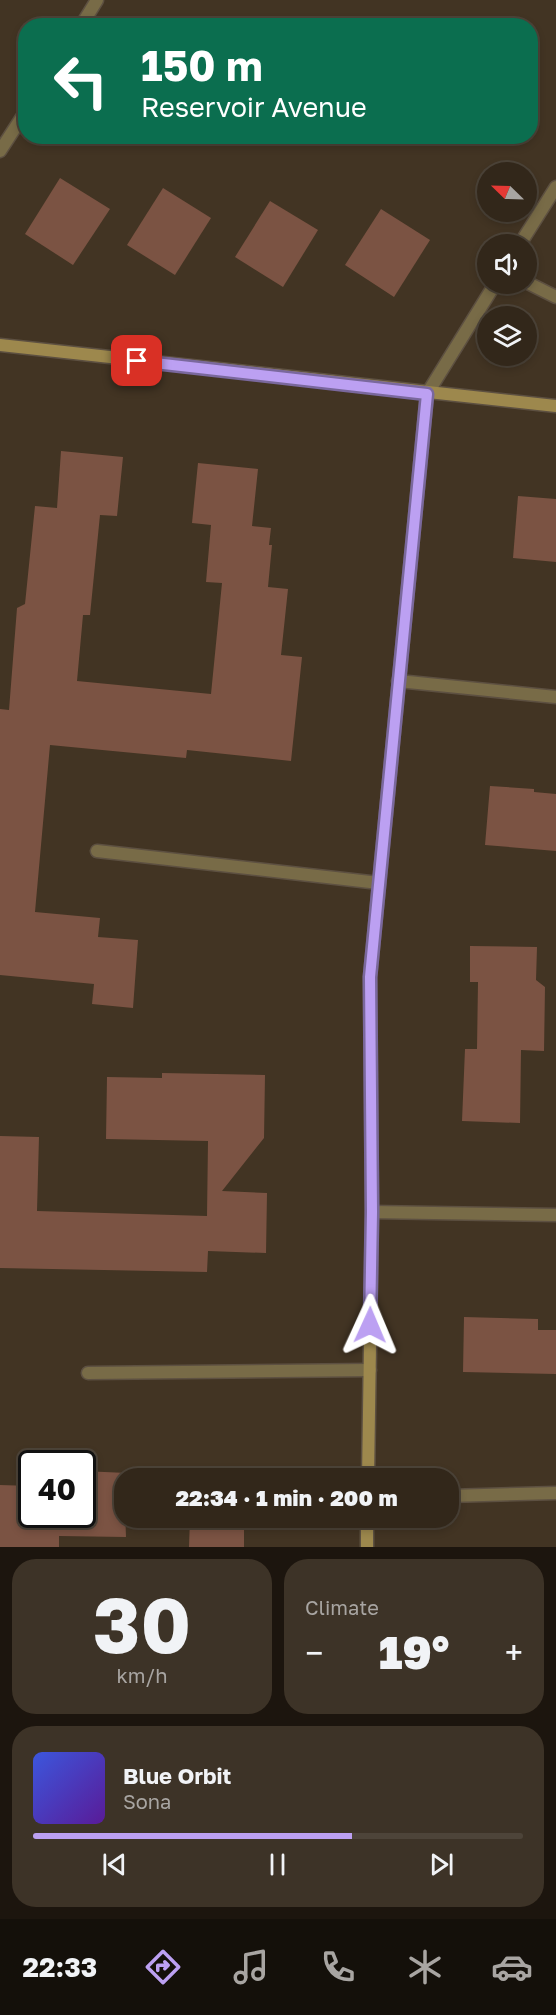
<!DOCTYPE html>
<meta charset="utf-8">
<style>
:root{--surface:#32271a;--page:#3d3327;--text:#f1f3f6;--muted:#a8a5a2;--line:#4d4439;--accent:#bca0f2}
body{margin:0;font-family:"Golos Text",sans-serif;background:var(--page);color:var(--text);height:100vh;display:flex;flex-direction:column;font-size:22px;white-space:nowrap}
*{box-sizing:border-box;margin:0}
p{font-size:20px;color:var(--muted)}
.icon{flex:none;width:33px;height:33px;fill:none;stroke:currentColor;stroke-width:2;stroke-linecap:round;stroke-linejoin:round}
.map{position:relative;height:1547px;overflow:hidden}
.details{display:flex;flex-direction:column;gap:12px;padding:12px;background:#1c150e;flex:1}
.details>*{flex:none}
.top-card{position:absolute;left:18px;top:18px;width:520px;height:126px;border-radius:24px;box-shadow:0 3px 9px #0003,0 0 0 2px var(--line);background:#0b6e4f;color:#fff;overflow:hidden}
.needle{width:39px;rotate:293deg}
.fabs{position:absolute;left:477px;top:162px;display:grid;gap:12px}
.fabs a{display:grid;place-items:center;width:60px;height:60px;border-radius:50%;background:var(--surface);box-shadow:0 3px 9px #0003,0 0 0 2px var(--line);font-size:30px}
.speed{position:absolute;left:18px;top:1450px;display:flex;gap:12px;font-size:30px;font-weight:700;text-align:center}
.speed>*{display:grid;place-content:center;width:78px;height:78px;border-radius:50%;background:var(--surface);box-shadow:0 3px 9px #0003,0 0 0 2px var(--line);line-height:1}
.speed .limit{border:3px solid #111;border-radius:9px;background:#fff;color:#111}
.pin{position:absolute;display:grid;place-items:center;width:51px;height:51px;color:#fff;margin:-26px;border-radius:12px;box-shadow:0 3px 9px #0006}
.me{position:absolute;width:66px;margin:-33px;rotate:1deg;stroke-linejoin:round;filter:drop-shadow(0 0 4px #0008)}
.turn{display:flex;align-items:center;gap:21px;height:126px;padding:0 24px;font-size:27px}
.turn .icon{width:78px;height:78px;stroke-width:2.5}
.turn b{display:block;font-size:42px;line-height:51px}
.big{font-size:45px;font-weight:800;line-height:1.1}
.details .tile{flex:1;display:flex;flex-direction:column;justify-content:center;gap:9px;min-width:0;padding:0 21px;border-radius:24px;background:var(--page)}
.details .dial{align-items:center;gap:0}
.dial b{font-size:78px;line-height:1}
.song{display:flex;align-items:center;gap:18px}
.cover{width:72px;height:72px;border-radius:9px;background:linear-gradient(135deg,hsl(230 70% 55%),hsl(270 70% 35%))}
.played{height:6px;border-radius:3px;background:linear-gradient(90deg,var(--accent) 65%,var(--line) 65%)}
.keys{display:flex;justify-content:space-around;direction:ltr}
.heat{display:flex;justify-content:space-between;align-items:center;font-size:33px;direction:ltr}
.details .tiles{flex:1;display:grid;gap:12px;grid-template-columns:1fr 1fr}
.tile:last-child{grid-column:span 2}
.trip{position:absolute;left:114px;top:1468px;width:345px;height:60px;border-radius:24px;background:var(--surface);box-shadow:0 3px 9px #0003,0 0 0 2px var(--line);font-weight:800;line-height:60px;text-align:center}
.dock{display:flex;height:96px;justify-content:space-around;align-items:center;background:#14100a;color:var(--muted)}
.dock .icon{width:42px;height:42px}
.dock .active{color:var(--accent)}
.dock b{font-size:27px;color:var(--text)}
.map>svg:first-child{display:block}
</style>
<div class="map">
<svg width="556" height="1547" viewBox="0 0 556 1547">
<rect width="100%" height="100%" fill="#423423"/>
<g fill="#7b5343">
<path d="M60 178 110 209 73 265 25 234Z"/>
<path d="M163 188 211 218 175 275 127 245Z"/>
<path d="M270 201 318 230 283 287 235 257Z"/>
<path d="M381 209 430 240 394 297 345 265Z"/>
<path d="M61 451 123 457 117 516 100 515 90 615H83L77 681 211 694 222 583 206 582 211 525 192 523 198 463 258 469 252 526 271 528 269 545H272L268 587 288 589 281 655 302 657 291 761 187 750 186 758 50 745 35 912 100 918 98 937 138 940 133 1008 92 1004 94 984 0 975V709L9 710 17 608 25 604 35 506 57 508Z"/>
<path d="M518 496 556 499V562L513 558Z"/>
<path d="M490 786 534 789V792L556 794V851L485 845Z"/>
<path d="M470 946 537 947 536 980 545 987 544 1051 521 1050 520 1123 462 1121 465 1049H477L478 982H470Z"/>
<path d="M162 1073 265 1075 264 1138 222 1191 267 1193 266 1253 208 1251 207 1272 0 1268V1136L39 1137 37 1211 207 1216 208 1141 106 1139 107 1077 162 1078Z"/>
<path d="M464 1317 538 1319V1330H556V1374L463 1372Z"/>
<path d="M82 1471 127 1473V1479H124L126 1537 59 1536V1547H0V1485L32 1486V1515H82Z"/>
<rect x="191" y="1471" width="53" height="8"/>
<path d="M190 1518H244V1547H189Z"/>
</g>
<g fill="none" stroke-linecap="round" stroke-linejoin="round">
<defs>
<g id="lane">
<path d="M526 282 556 297"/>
<path d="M398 681 556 697"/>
<path d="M97 851 379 883"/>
<path d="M372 1212 556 1215"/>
<path d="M88 1373 370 1370"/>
<path d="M448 1496 556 1493"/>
</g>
<g id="street">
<path d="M81 26 97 0"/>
<path d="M0 151 26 111"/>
<path d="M520 244 556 187"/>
<path d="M427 394 495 284"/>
</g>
<g id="secondary">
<path d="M0 345 556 406"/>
<path d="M368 1479 372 1212 370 977 427 394"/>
<path d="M367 1547V1518"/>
</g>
</defs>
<use href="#lane" stroke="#5d5041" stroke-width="15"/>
<use href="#street" stroke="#5d5041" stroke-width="15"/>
<use href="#secondary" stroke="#5d5041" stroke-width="15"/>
<use href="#lane" stroke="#786b47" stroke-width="12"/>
<use href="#street" stroke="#786b47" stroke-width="12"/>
<use href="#secondary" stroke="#9d884d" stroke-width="12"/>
</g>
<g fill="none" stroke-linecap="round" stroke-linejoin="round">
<defs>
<path id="route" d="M137 361 427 394 370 977 372 1212 370 1325"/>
</defs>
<use href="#route" stroke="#7a689d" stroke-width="15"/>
<use href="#route" stroke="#bca0f2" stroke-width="10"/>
</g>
</svg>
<div class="fabs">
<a><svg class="needle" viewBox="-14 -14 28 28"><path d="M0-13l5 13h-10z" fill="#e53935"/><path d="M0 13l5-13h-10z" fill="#a8a5a2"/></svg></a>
<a><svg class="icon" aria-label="sound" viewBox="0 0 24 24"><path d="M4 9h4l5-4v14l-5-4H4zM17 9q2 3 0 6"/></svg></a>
<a><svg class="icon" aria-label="layers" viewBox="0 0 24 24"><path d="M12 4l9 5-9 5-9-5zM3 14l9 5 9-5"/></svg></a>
</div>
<div class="speed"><div class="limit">40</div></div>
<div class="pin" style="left:137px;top:361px;background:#d93025"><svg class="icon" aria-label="arrive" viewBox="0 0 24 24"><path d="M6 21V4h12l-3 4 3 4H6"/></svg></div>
<svg class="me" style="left:370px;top:1325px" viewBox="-20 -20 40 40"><path d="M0-17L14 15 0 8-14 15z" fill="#bca0f2" stroke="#fff" stroke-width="4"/></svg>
<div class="trip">22:34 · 1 min · 200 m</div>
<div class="top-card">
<div class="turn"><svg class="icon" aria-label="left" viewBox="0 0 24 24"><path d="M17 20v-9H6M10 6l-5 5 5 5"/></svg><div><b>150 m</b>Reservoir Avenue</div></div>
</div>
</div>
<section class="details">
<div class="tiles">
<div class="tile dial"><b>30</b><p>km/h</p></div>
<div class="tile"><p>Climate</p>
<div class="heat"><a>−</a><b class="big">19°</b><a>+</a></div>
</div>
<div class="tile">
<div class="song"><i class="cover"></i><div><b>Blue Orbit</b><p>Sona</p></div></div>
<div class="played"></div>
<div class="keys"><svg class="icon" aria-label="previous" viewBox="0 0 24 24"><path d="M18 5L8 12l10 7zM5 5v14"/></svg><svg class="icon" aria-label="pause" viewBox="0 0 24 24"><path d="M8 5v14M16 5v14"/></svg><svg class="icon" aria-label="next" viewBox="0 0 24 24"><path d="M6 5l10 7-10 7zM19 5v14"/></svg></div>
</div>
</div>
</section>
<nav class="dock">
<b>22:33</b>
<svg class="icon active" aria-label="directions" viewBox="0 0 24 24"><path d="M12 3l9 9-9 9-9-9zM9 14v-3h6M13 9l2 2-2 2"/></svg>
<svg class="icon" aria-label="music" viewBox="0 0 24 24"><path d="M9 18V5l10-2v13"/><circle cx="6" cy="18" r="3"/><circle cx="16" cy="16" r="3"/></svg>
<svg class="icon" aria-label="phone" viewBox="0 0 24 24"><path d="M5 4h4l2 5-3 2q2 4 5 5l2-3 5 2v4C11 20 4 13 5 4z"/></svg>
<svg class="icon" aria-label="climate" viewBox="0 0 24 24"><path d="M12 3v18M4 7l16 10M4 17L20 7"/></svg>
<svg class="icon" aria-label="car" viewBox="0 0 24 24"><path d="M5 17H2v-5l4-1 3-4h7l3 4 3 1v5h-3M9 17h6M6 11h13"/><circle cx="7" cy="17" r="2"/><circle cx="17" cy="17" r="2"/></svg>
</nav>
